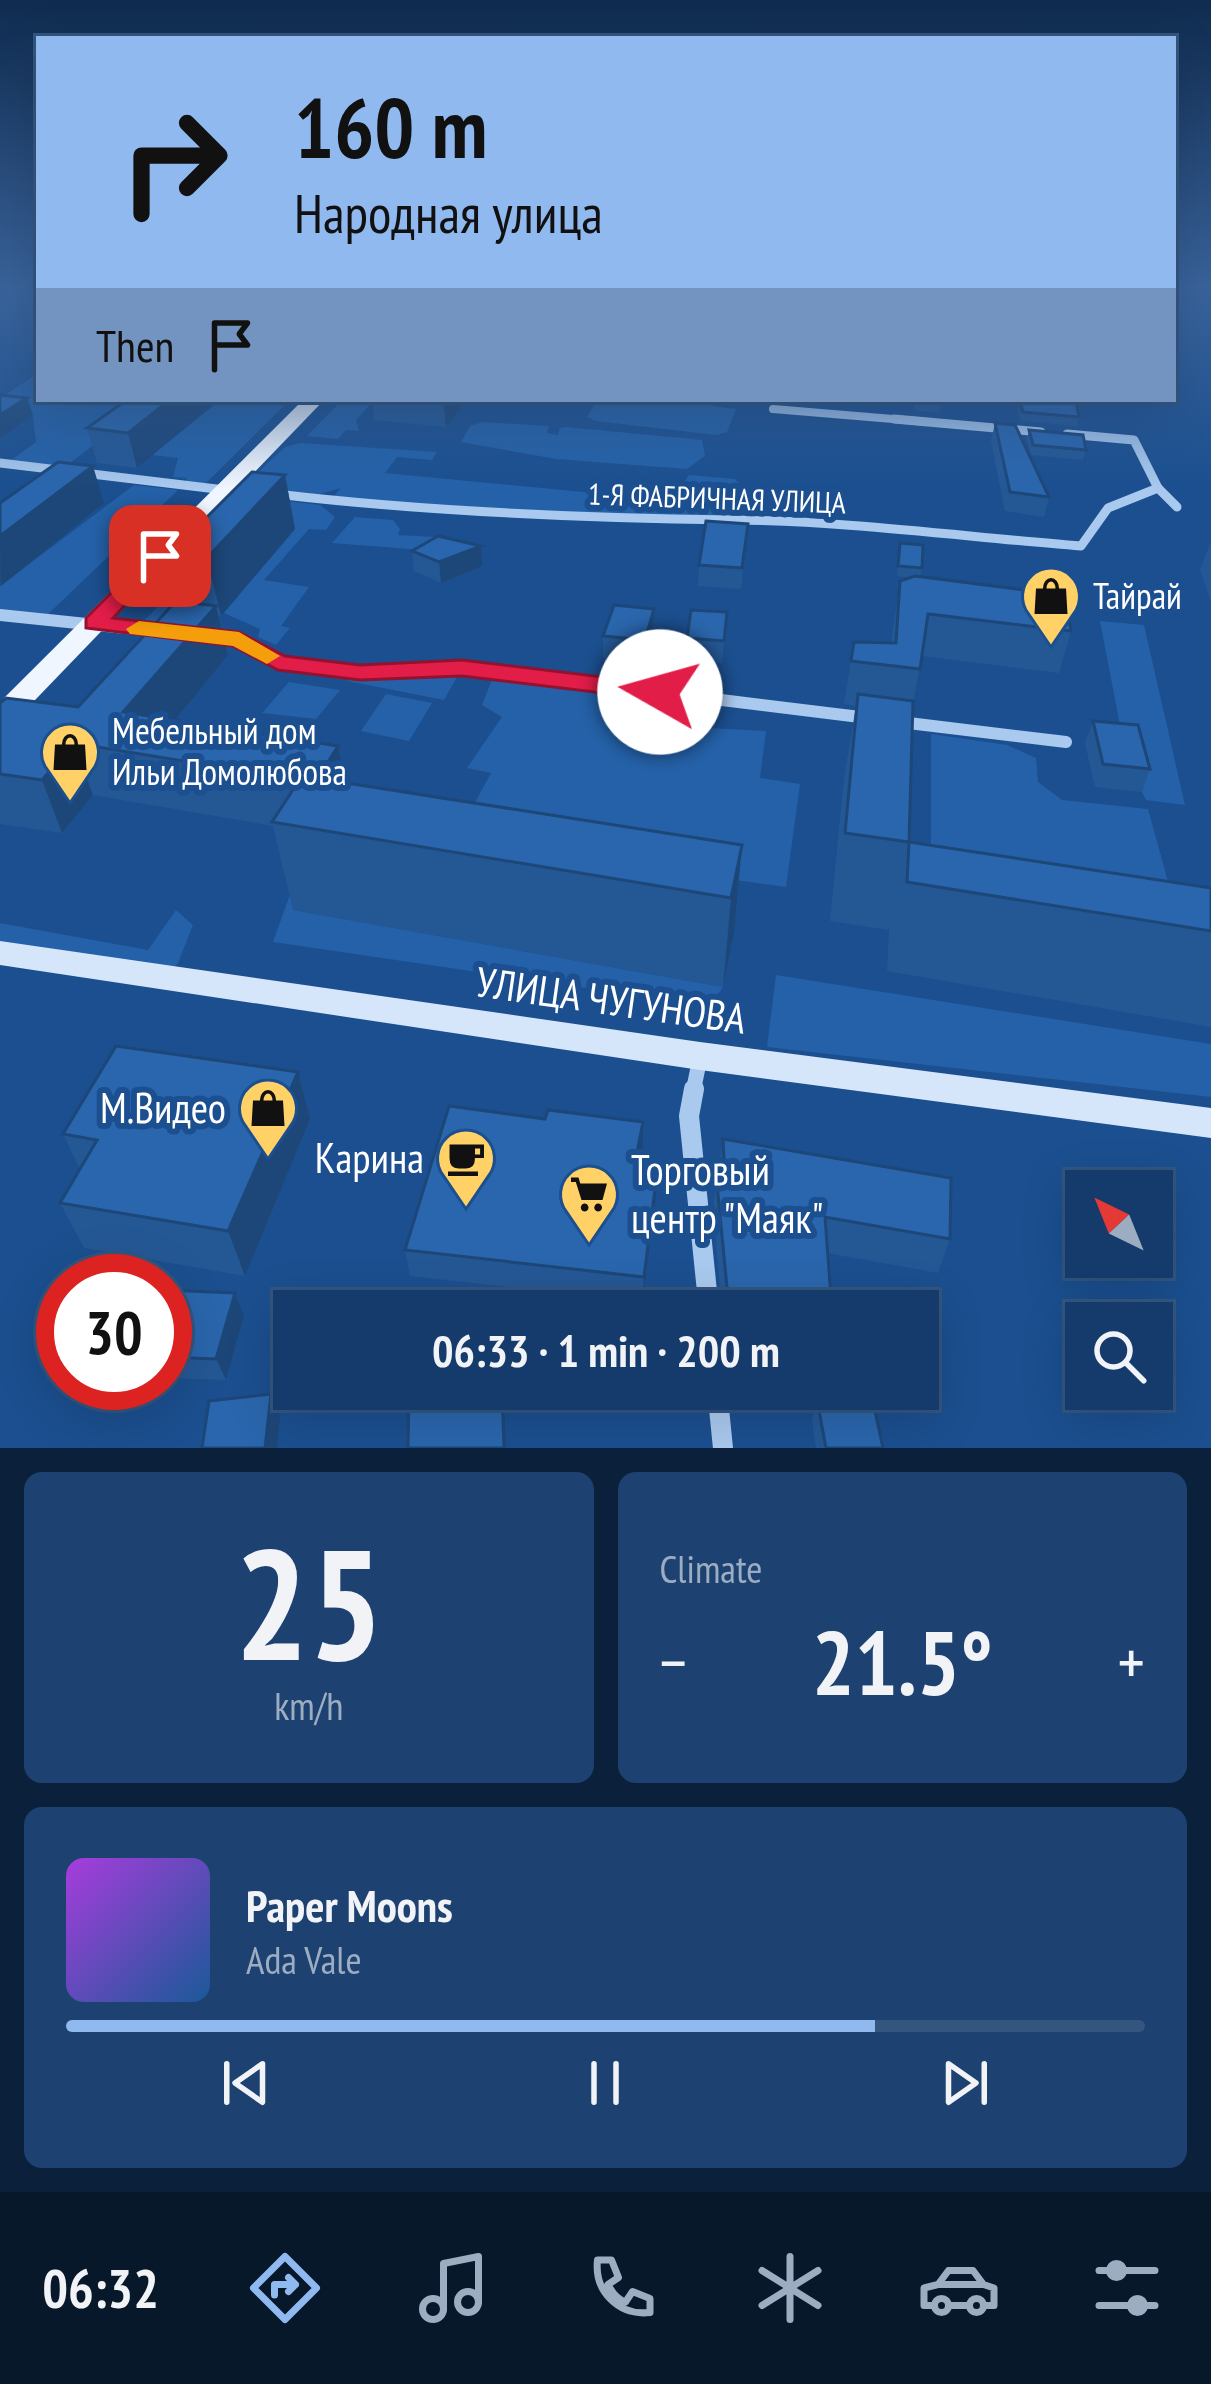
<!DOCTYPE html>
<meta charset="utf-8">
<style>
:root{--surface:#143b6b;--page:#1d4271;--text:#f1f3f6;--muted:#9dadc1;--line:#33557e;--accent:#90b9f0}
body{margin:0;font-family:"PT Sans Narrow",sans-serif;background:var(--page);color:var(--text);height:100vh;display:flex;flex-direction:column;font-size:45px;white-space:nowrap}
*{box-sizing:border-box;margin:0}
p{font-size:39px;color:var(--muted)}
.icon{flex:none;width:66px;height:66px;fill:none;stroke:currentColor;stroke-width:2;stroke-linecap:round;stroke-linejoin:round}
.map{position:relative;height:1448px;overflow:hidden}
.sheet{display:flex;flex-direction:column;gap:24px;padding:24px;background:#0b203b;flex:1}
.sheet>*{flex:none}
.top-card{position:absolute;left:36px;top:36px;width:1140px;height:366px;border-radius:0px;box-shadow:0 12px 48px #0002,0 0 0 3px var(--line);background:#90b9f0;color:#111;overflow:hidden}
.needle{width:78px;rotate:317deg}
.tools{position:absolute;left:1065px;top:1170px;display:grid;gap:24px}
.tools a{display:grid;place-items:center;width:108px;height:108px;border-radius:0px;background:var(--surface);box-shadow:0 12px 48px #0002,0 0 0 3px var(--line);font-size:60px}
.speed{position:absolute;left:36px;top:1254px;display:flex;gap:24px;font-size:60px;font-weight:700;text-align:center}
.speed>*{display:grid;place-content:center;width:156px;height:156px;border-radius:50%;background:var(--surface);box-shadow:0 12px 48px #0002,0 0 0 3px var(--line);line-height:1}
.speed .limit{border:18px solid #d22;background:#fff;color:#111}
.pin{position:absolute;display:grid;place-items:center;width:102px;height:102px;color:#fff;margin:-51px;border-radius:24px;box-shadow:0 6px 18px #0006}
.me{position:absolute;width:132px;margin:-66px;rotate:277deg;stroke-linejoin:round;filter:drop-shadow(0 0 9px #0008)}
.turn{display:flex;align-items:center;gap:42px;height:252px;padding:0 60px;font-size:54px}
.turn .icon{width:156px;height:156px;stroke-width:2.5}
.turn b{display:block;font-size:84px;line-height:102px}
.then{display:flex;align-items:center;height:114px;padding:0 60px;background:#0003;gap:24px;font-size:45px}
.big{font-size:90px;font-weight:700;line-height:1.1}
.sheet .card{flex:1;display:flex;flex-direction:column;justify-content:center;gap:18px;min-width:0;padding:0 42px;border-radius:18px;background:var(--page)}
.sheet .dial{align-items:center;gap:0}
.dial b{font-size:156px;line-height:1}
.song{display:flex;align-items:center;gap:36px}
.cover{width:144px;height:144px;border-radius:18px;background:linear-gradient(135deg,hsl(280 70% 55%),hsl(210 70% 35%))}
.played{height:12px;border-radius:6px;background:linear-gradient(90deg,var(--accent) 75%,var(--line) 75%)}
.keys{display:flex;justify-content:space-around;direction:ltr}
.heat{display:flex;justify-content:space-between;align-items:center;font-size:66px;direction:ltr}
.sheet .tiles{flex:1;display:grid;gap:24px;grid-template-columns:1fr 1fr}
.card:last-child{grid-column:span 2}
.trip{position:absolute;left:273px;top:1290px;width:666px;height:120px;border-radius:0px;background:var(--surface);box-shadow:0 12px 48px #0002,0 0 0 3px var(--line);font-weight:700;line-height:120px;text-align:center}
.dock{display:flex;height:192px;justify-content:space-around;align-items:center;background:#08182b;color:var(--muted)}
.dock .icon{width:84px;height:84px}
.dock .current{color:var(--accent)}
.dock b{font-size:54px;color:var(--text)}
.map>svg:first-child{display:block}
</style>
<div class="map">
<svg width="1211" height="1448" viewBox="0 0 1211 1448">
<rect width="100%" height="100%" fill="#1b4f8f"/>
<g fill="#2461a8">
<path d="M39 373V399H126L104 415 126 420 61 470 6 464 36 442 33 416 0 398Z"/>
<path d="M222 399H291L201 488 184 486 187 478 173 477 178 458 152 455Z"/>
<path d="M343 399H375L356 420 359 431 346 430 338 439 307 436Z"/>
<path d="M598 399H660L736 409 727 432 716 435 596 421 587 417Z"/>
<path d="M482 422 549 426 547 433 558 435 560 428 566 427 702 440 705 456 687 469 556 459 461 442 470 426Z"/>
<path d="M300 443 437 452 432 460 397 457 385 473 710 504 715 487 683 484 689 475 735 479 744 490 736 520 331 500 341 488 309 497 238 491 285 447Z"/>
<path d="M134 485 178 490 43 619 0 615V586Z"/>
<path d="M263 498 320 505 335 517 326 530 309 529 264 580 309 587 281 626 290 628 276 645 258 637 260 629 224 613 294 529 182 634 137 628Z"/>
<path d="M355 517 393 520 400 529 398 535 435 537 448 544 436 551 332 543Z"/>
<path d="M1100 621 1144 625 1185 805 1146 800 1142 792 1122 736Z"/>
<path d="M462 668 444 700 347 681 360 673Z"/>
<path d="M493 677 699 697 692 733 709 728 766 731 760 778 800 784 786 887 671 871 467 817 491 773 467 768 502 717 482 705Z"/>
<path d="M289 682 340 690 316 719 262 713Z"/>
<path d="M386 694 432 703 409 741 361 731Z"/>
<path d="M931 734 1007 745 1036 758 1038 782 1062 800 1148 809 1174 903 931 869Z"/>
<path d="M303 858 294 910 723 987 710 1006 273 942Z"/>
<path d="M176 910 193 925 178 963 164 977 0 953V923L148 950Z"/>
<path d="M776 975 1211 1044V1097L767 1047Z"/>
</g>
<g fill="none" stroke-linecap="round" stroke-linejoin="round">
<path stroke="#a9c9ee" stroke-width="8" d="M773 409 929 422"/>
<g stroke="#a9c9ee" stroke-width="9">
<path d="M894 419 1041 432"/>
<path d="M1067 434 1134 440 1158 488"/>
<path d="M0 463 225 490"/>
<path d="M276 494C428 512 580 518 733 520 849 521 966 537 1081 546L1108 508 1158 488 1177 507"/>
</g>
<g stroke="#a9c9ee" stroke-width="12">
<path d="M0 615 164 632"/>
<path d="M208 637 239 640 278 662 360 673 462 668 868 718"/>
<path d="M900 722 1066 742"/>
</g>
<path stroke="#a9c9ee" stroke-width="15" d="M693 1092 700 1058"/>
<g stroke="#a9c9ee" stroke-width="20">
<path d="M694 1089 689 1116 709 1311"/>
<path d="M717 1389 723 1448"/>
</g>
<path fill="#d6e6fa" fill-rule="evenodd" d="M0 941 700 1042 1211 1108V1138L700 1070 0 965Z"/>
<path fill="#f0f6ff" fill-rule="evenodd" d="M304 399H325L11 725 0 728V702Z"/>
</g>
<g fill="#245895">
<path d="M128 399 137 468 97 463 87 428Z"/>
<path d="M372 399H468L446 427 374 420Z"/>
<path d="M911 399H947V401H942L940 412 916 411Z"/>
<path d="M1019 400 1079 417 1077 426 1021 421 1017 409Z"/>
<path d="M995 423 1049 497 1044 517 1005 511 991 441Z"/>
<path d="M1029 430 1086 450 1083 460 1031 455 1027 440Z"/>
<path d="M285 475 295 529 221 616H219L228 655 175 721 345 783 742 845 734 933 723 987 293 910 273 826 93 795 62 833 0 824V703L78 707 183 602 170 554Z"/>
<path d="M748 524 741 589 698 586 699 565Z"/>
<path d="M1211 541V602L1200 570Z"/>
<path d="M900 543 922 568 920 577 1071 631 1059 673 922 656 912 709 909 842 1211 888V1027L887 971 889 930 830 921 844 779 856 706 844 704 854 642 891 643 900 581 911 578 897 576Z"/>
<path d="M412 551 482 566 441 583 414 571Z"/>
<path d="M654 609 653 630 644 662 603 658V636Z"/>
<path d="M727 612 722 663 686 660 687 638Z"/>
<path d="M1093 721 1150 769 1142 792 1095 787 1085 743Z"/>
<path d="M298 1072 310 1119 245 1276 84 1248 60 1203 80 1169 63 1134Z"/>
<path d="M545 1119 643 1122 641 1154 658 1165 657 1191 642 1302 410 1276 405 1250Z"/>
<path d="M723 1139 950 1239 938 1273 827 1253 832 1311H722L713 1208Z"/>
<path d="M165 1290 235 1293 244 1316 226 1380 165 1378Z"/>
<path d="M817 1400 883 1448H816L812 1421Z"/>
</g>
<g fill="#1d4779">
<path d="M0 287H26L0 302Z"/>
<path d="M27 398 33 415 0 438V415Z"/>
<path d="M171 399H220L137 468 128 433Z"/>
<path d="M443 399H468L446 427Z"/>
<path d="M93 466 104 503 1 586 0 536Z"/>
<path d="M285 475 295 529 221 616 207 558Z"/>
<path d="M481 546 482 566 441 583 439 562Z"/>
<path d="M216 606 228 655 147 755 123 712Z"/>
<path d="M654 609 653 630 644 662 645 640Z"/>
<path d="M74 743 93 795 62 833 42 780Z"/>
<path d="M338 746 348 799 314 782Z"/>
<path d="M742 845 734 933 723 987 731 898Z"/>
<path d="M298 1072 310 1119 245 1276 228 1231Z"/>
<path d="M643 1122V1148L636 1178 637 1152Z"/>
<path d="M658 1165 657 1191 642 1302 644 1277Z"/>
<path d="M235 1293 244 1316 226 1380 216 1359Z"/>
<path d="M502 1389H503L506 1448H504Z"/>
<path d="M271 1394 280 1416 277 1448H265Z"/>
</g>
<g fill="#2a66ad" stroke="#1d4779" stroke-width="3">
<path d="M0 395 27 398 0 415Z"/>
<path d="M128 399H171L128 433 87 428Z"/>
<path d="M1019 400 1076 402 1079 417 1023 412Z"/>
<path d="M995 423 1015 425 1049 497 1010 492Z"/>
<path d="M1029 430 1083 435 1086 450 1033 445Z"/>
<path d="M58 462 93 466 0 536V503Z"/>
<path d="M252 472 285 475 207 558 170 554Z"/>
<path d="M706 521 748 524 742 568 699 565Z"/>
<path d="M438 536 481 546 439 562 412 551Z"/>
<path d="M900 543 923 545 922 568 898 566Z"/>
<path d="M915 576 1064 595 1071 631 928 614 920 669 851 661 854 642 896 643 900 581Z"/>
<path d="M176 601 216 606 123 712 338 746 317 779 302 776 299 780 74 743 42 780 0 774V703L6 698 78 707Z"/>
<path d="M614 605 654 609 645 640 603 636Z"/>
<path d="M691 610 727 612 724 641 687 638Z"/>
<path d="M858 694 913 701 909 842 845 833Z"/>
<path d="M1093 721 1138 725 1150 769 1103 764Z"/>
<path d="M302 776 742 845 731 898 272 822Z"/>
<path d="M909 842 1211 888V931L907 882Z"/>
<path d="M116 1046 298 1072 228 1231 60 1203 97 1140 63 1134Z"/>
<path d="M449 1106 545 1119 548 1110 643 1122 637 1152 658 1165 644 1277 405 1250Z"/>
<path d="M723 1139 951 1178 950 1239 825 1217 832 1311H757L729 1308 716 1174 724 1160Z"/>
<path d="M165 1290 235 1293 216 1359 165 1357Z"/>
<path d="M426 1389H502L504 1448H408L409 1391Z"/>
<path d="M271 1394 265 1448H202L209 1401Z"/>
<path d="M872 1397 883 1448H826L817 1400Z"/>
</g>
<linearGradient id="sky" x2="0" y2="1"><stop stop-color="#0f2b4f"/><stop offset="0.59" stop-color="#39639b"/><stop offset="1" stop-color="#39639b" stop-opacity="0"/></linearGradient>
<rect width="1211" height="489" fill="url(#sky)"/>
<path fill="#e11d48" stroke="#92132f" stroke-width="3" d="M160 550 171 556 113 618 239 632 285 656 360 665 462 660 660 684 673 692 660 700 462 676 360 680 278 670 233 646 86 628V618L152 552Z"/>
<path fill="#f59e0b" d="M139 621 239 632 280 656 267 664 233 646 130 634 126 629Z"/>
<defs>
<symbol id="shop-pin" viewBox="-11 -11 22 30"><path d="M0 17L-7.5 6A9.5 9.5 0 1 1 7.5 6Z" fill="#ffd166" stroke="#1b4f8f"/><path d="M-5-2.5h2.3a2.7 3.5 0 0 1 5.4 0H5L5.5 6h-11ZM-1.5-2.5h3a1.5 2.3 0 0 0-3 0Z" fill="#111"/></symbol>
<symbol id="cafe-pin" viewBox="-11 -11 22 30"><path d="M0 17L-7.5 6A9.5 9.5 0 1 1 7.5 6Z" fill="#ffd166" stroke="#1b4f8f"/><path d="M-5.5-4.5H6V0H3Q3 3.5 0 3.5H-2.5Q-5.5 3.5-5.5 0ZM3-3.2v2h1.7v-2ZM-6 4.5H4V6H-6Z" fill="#111"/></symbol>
<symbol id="supermarket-pin" viewBox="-11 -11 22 30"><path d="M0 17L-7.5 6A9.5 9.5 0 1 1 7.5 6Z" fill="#ffd166" stroke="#1b4f8f"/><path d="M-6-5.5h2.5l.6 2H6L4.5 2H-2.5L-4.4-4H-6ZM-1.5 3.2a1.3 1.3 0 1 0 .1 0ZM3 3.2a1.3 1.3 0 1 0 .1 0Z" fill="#111"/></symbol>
</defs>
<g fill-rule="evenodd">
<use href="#shop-pin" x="1018" y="563" width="66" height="90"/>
<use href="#shop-pin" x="37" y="719" width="66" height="90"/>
<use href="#shop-pin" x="235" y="1075" width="66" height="90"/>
<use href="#cafe-pin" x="433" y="1125" width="66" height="90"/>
<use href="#supermarket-pin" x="556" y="1161" width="66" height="90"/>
</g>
<g text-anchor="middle" stroke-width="12" stroke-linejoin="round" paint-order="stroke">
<g font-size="30" fill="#fff" stroke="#1b4f8f">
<text transform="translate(717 499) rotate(2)" y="10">1-Я ФАБРИЧНАЯ УЛИЦА</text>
</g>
<g font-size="36" fill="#fff" stroke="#1b4f8f" text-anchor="start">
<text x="1093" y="609">Тайрай</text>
<text x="112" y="744">Мебельный дом<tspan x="112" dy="41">Ильи Домолюбова</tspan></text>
</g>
<g font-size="42" fill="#fff" stroke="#1b4f8f">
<text transform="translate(611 1000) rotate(8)" y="15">УЛИЦА ЧУГУНОВА</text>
</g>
<g font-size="42" fill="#fff" stroke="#1b4f8f" text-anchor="end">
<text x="226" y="1123">М.Видео</text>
<text x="424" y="1173">Карина</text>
<text x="631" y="1185" text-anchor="start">Торговый<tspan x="631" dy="48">центр "Маяк"</tspan></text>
</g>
</g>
</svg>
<div class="tools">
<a><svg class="needle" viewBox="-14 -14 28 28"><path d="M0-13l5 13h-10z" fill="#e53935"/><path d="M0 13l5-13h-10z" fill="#9dadc1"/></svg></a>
<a><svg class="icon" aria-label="search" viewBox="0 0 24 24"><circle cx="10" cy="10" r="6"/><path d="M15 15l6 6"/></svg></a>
</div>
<div class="speed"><div class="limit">30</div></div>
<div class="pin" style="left:160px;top:556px;background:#d93025"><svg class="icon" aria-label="arrive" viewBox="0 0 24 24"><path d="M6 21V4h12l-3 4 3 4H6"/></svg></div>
<svg class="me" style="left:660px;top:692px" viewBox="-20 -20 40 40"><circle r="19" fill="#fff"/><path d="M0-13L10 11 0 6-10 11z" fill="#e11d48"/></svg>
<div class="trip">06:33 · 1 min · 200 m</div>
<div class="top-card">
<div class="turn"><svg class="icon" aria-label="right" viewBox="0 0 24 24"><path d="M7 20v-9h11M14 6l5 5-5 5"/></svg><div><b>160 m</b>Народная улица</div></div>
<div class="then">Then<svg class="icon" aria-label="arrive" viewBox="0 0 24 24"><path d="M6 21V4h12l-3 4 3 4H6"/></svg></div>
</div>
</div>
<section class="sheet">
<div class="tiles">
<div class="card dial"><b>25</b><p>km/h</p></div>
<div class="card"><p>Climate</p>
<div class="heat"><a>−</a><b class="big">21.5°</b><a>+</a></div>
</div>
<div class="card">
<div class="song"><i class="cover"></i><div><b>Paper Moons</b><p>Ada Vale</p></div></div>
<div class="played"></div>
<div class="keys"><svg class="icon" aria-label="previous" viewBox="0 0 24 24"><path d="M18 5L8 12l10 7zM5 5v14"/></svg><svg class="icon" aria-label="pause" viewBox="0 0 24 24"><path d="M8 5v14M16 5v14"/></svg><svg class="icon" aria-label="next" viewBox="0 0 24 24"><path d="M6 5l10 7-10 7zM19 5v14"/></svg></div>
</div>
</div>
</section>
<nav class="dock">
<b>06:32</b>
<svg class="icon current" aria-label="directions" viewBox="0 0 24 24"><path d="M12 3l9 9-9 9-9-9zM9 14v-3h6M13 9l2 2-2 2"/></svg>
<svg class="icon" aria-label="music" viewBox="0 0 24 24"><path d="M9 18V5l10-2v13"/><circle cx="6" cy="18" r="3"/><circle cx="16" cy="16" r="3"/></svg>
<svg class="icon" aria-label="phone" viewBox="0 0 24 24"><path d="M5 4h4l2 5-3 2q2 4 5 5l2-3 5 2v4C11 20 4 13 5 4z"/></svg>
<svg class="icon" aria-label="climate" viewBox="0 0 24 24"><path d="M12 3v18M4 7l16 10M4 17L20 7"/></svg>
<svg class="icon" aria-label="car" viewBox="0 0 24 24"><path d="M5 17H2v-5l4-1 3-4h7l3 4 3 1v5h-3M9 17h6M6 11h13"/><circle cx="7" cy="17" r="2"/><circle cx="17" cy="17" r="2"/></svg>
<svg class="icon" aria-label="filters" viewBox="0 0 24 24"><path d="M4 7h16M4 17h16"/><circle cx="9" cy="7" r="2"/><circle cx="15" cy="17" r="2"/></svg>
</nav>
